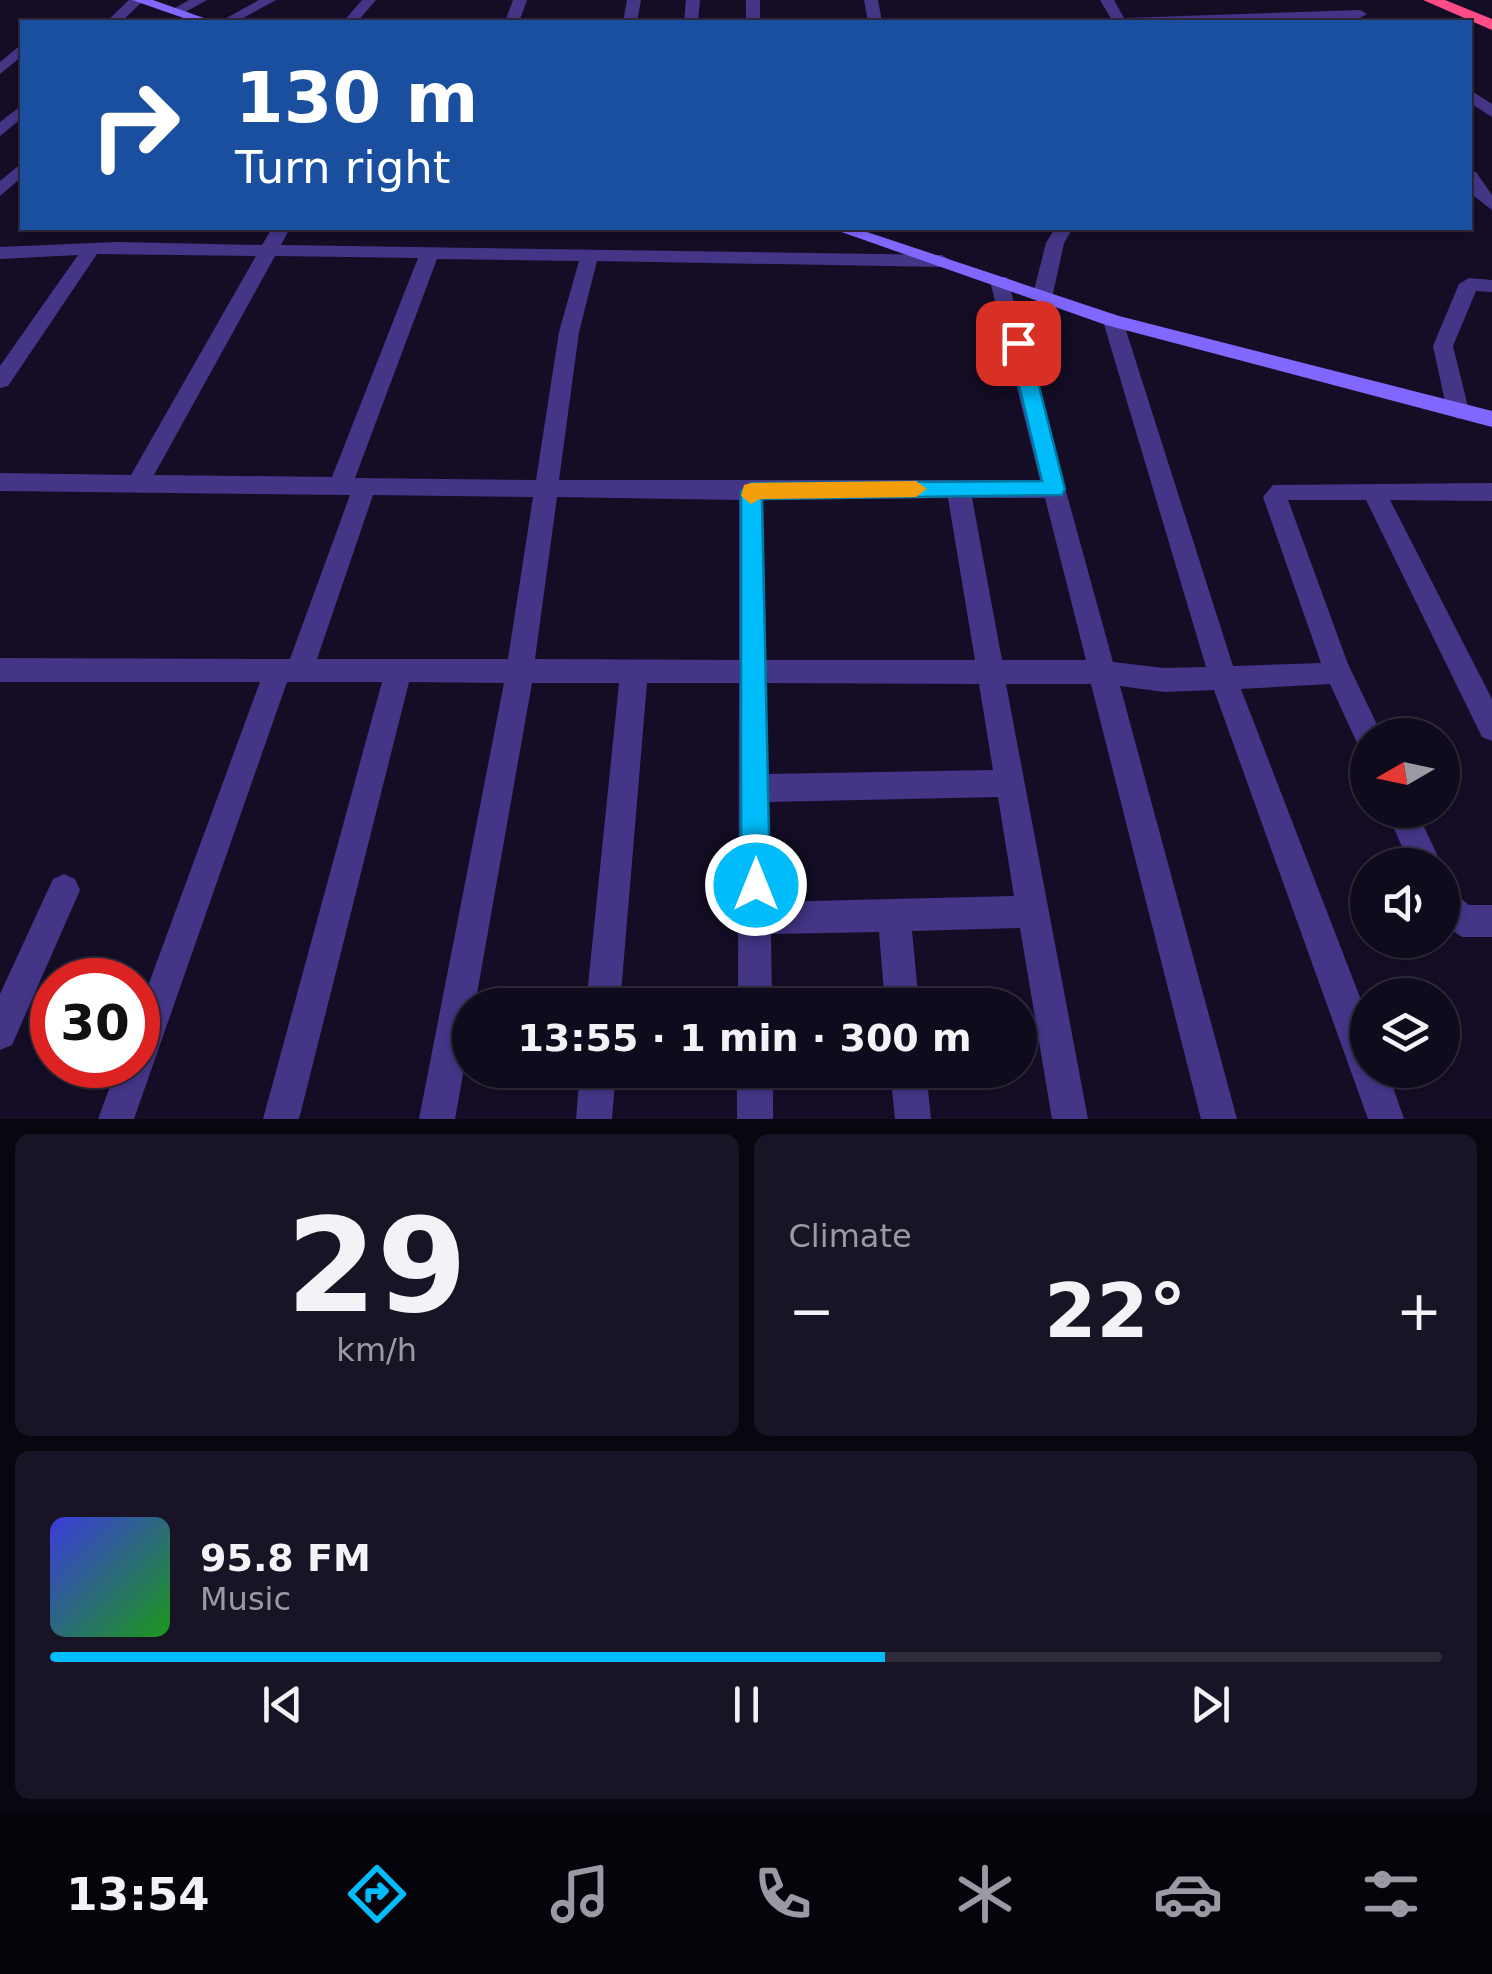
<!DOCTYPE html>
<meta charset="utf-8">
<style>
:root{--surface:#0f0a1c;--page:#181325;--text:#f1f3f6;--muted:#9b9aa3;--line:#2f2b3b;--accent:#00bcfb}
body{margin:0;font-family:"DejaVu Sans",sans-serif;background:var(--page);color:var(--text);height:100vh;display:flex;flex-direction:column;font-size:38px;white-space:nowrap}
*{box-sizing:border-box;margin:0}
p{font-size:32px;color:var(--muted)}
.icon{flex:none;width:55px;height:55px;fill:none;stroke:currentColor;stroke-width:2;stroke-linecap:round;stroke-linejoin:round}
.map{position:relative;height:1119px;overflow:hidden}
.details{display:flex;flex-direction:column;gap:15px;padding:15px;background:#08060f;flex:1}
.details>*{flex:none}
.guide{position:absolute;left:20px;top:20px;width:1452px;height:210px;border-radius:0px;box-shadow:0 2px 8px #0004,0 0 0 2px var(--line);background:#1a4fa0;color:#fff;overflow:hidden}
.needle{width:65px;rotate:261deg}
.buttons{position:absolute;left:1350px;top:718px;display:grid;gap:20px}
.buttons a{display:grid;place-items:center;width:110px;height:110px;border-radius:50%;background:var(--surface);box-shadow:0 2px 8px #0004,0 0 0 2px var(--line);font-size:50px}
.speed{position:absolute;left:30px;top:958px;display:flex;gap:20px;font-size:50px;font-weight:700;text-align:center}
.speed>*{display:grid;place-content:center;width:130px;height:130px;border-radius:50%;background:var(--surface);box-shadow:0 2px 8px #0004,0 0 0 2px var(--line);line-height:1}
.speed .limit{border:15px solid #d22;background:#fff;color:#111}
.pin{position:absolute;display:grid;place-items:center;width:85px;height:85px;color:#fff;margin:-42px;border-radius:20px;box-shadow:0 5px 15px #0006}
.me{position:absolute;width:110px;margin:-55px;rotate:0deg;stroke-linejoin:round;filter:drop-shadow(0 0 8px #0008)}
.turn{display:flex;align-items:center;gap:35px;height:210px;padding:0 50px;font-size:45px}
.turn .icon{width:130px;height:130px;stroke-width:2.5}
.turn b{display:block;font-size:70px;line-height:85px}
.big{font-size:75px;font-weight:700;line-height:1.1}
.details .card{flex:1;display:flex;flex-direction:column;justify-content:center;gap:15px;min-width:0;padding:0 35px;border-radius:15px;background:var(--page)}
.details .dial{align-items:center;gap:0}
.dial b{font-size:130px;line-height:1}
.song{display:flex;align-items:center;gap:30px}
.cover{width:120px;height:120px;border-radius:15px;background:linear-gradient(135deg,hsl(240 70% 55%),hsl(120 70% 35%))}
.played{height:10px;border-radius:5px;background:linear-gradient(90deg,var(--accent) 60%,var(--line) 60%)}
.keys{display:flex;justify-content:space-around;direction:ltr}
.heat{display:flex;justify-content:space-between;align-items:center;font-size:55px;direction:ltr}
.details .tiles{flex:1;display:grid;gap:15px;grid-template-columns:1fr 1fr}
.card:last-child{grid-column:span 2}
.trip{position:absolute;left:452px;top:988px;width:585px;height:100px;border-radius:50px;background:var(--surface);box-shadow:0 2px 8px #0004,0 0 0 2px var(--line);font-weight:700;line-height:100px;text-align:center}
.tabs{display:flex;height:160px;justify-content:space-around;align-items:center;background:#06040b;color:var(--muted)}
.tabs .icon{width:70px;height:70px}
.tabs .active{color:var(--accent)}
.tabs b{font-size:45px;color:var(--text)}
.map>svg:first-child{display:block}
</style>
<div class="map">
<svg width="1492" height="1119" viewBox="0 0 1492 1119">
<rect width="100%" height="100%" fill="#140d25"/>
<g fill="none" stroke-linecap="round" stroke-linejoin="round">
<g fill="#443587" fill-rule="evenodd">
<path d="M129 0H144L121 22H106Z"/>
<path d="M189 0H207L180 15 168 12Z"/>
<path d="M259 0H276L236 22H219Z"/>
<path d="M362 0H376L357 22H343Z"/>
<path d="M513 0H527L519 22H505Z"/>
<path d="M627 0H641L637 22H623Z"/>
<path d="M686 0H700L698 22H684Z"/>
<rect x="746" y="0" width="14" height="22"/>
<path d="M864 0H878L882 22H868Z"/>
<path d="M1100 0H1114L1124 18 1360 10 1367 14 1360 18 1113 22Z"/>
<path d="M50 18 57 22H42L44 19Z"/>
<path d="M22 44V56L0 74V62Z"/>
<path d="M1470 90 1492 104V117L1470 103Z"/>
<path d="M22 105V118L0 136V122Z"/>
<path d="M22 163V177L0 196V181Z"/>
<path d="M1470 171 1476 172 1492 195V210L1470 193Z"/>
<path d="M272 228H290L281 245 942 255 951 261 942 267 597 261 579 332 559 480H1040L990 281 993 277H1007L1113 662 1164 668 1206 667 1103 321 1106 317H1120L1123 321 1233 666 1321 663 1263 497 1273 485 1492 483V501L1390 500 1492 699V741L1482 737 1366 500H1288L1348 664 1382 735H1368V749L1358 745 1330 684 1241 689 1368 1018V1070H1387L1404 1119H1368L1214 690 1164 692 1120 686 1237 1119H1201L1091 684H1006L1088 1119H1052L1020 928 912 931 919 1005H885L879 932 771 934 772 1005H738L739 683H647L620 1005H586L619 683H532L475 1005H470V1035L455 1119H419L504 683 409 682 299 1119H263L382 682H287L134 1119H98L118 1065H138V1013L260 682H0V658L290 659 350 495 0 491V473L131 475 256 256 97 254 8 386 0 388V366L78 255 0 259V247L117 242 262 245ZM275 256 418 258 332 477 154 475ZM437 259 579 261 559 332 536 480 355 478ZM373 495 533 497 508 659H317ZM557 497 739 500V660L535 659ZM948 498 975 660H766L763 500ZM972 498H1045L1086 660H1002ZM766 683 979 684 993 770 768 774ZM998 797 1014 896 770 902 768 802Z"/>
<path d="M1055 228H1073L1064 243 1052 298 1042 304 1032 298 1046 243Z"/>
<path d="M1469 278 1492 280V292L1476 291 1453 346 1469 411 1458 419 1447 411 1433 346 1459 284Z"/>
<path d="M1386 810H1416L1442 865H1410Z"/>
<path d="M64 874 75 879 80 890 12 1045 0 1050V994L53 879Z"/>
<path d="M1442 884 1469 905H1492V937H1462L1442 924Z"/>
<path d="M580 1070H616L612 1119H576Z"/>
<rect x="737" y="1070" width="36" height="49"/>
<path d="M890 1070H926L931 1119H895Z"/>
</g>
<g fill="#8267ff" fill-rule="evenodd">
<path d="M132 0H153L215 22H195Z"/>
<path d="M830 228H855L1119 316 1492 411V427L1106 325Z"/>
</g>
<path fill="#ff4b86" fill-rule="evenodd" d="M1423 0H1445L1492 19V30Z"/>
</g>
<path fill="#00bcfb" stroke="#007aa3" stroke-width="2.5" d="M1018 337 1028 343 1065 489 1062 495 762 499 770 885 766 895 756 900 745 895 741 885V491L751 483 1042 481 1009 343Z"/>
<path fill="#f59e0b" d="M916 481 927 489 916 497 760 499 751 504 741 496 744 485 751 483Z"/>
</svg>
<div class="buttons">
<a><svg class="needle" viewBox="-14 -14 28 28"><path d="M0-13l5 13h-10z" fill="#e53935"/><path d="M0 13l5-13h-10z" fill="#9b9aa3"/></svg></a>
<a><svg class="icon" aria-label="sound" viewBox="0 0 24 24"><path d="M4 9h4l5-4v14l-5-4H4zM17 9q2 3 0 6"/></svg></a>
<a><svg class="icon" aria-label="layers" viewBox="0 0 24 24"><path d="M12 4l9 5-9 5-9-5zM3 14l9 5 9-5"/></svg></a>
</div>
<div class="speed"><div class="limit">30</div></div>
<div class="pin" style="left:1018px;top:343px;background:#d93025"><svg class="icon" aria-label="arrive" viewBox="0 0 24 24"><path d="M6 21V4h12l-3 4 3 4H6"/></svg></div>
<svg class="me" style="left:756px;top:885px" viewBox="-20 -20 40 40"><circle r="17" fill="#00bcfb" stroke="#fff" stroke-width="3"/><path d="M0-11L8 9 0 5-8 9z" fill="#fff"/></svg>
<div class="trip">13:55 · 1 min · 300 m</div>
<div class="guide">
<div class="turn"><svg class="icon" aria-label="right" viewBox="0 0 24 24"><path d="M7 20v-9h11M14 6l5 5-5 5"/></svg><div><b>130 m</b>Turn right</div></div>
</div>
</div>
<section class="details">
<div class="tiles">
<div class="card dial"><b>29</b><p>km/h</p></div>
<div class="card"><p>Climate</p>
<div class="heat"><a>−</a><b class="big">22°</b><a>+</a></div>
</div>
<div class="card">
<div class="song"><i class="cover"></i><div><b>95.8 FM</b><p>Music</p></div></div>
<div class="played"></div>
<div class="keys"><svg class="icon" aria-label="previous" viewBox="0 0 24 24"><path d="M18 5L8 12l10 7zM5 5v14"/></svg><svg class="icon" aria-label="pause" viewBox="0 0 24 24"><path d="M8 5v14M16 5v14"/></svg><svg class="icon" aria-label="next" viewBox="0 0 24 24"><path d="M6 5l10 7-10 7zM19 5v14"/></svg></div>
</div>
</div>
</section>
<nav class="tabs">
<b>13:54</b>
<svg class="icon active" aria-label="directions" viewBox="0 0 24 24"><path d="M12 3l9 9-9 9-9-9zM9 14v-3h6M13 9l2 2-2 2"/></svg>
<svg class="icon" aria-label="music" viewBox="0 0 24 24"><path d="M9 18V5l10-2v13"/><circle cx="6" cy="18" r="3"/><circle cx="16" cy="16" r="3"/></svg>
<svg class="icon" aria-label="phone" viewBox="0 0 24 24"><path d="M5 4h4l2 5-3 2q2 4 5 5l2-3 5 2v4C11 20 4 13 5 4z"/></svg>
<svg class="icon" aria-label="climate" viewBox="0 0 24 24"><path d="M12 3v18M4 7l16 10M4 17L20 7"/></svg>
<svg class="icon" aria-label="car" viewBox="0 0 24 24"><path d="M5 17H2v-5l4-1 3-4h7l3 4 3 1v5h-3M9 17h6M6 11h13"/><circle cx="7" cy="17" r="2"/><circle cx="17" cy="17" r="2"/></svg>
<svg class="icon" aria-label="filters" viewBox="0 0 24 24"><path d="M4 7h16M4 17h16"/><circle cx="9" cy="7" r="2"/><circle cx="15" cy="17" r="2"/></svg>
</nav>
